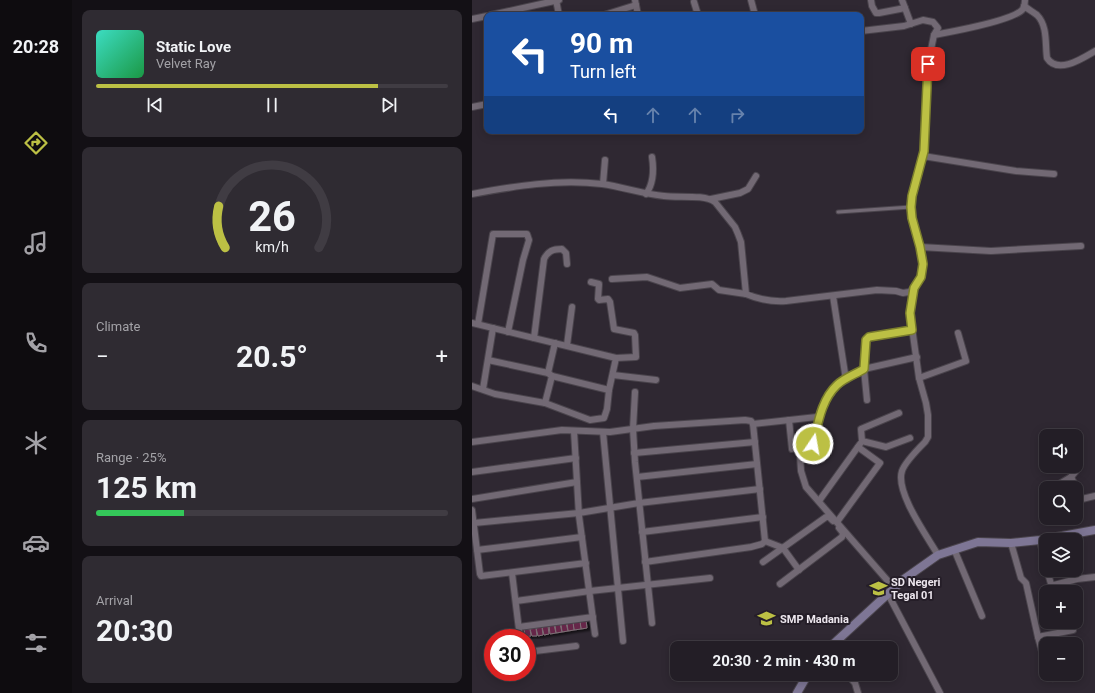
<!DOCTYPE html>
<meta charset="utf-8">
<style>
:root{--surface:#231e26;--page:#2f2b32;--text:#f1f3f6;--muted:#a3a2a7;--line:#403c43;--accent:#bcc044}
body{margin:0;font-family:Roboto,sans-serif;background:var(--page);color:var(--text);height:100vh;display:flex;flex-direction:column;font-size:15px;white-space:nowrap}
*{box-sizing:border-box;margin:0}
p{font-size:13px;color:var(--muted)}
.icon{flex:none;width:22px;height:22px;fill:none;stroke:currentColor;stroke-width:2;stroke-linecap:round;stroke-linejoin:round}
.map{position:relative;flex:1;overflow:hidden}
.side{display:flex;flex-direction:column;gap:10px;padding:10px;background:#131015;width:400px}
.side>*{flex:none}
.hud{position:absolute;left:12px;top:12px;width:380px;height:122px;border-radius:8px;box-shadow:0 2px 10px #0003,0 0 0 1px var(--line);background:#1a4fa0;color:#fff;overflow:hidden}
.controls{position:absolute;left:567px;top:429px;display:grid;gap:8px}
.controls a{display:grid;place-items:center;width:44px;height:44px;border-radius:8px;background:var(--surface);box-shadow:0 2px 10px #0003,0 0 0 1px var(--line);font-size:20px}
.speed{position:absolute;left:12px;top:629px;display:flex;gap:8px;font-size:20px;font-weight:700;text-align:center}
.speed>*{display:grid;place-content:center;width:52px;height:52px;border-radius:50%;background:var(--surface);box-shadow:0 2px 10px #0003,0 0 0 1px var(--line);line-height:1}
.speed .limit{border:6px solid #d22;background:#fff;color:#111}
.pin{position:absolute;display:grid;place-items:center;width:34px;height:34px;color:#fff;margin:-17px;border-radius:8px;box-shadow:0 2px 6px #0006}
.me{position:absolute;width:44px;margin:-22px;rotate:12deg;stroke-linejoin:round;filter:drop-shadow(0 0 3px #0008)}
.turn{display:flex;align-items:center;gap:14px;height:84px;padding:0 20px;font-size:18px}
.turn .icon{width:52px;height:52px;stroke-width:2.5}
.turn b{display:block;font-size:28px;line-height:34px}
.lanes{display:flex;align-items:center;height:38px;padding:0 20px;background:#0003;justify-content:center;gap:20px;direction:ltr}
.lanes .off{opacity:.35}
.big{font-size:30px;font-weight:700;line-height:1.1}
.side .card{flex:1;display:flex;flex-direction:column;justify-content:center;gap:6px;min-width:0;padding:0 14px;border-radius:8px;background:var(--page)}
.side .dial{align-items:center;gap:0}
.dial svg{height:104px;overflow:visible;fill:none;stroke:var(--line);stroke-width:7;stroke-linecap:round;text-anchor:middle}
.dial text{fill:var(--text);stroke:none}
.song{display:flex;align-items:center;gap:12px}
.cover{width:48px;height:48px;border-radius:6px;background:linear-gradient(135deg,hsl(170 70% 55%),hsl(140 70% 35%))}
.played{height:4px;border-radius:2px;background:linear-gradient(90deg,var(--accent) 80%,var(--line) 80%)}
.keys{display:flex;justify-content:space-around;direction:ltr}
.heat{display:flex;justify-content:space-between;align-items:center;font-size:22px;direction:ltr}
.charge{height:6px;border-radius:3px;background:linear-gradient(90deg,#34c759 25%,var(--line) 0)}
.trip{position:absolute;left:198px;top:641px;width:228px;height:40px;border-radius:8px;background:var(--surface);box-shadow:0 2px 10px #0003,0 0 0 1px var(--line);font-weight:700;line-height:40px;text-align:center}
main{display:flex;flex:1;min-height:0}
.menu{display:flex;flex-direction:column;width:72px;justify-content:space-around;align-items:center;background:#0e0c0f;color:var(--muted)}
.menu .icon{width:28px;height:28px}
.menu .current{color:var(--accent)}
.menu b{font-size:18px;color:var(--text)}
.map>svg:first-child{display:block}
</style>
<main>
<nav class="menu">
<b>20:28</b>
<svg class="icon current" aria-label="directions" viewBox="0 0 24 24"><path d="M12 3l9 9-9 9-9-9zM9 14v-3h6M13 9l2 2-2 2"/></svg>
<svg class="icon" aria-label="music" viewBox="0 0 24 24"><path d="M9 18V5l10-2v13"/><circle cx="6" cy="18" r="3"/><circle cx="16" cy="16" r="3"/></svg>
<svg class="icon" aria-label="phone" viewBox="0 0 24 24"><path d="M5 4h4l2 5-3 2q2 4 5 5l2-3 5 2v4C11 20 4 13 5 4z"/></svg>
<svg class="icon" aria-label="climate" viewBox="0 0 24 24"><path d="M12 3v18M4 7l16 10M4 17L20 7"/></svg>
<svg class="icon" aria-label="car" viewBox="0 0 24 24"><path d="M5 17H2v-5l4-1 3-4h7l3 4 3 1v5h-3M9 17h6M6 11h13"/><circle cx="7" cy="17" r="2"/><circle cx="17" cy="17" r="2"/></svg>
<svg class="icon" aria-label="filters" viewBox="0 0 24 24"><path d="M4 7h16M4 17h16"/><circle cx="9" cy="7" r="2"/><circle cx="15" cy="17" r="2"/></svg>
</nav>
<section class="side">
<div class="card">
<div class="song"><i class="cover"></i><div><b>Static Love</b><p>Velvet Ray</p></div></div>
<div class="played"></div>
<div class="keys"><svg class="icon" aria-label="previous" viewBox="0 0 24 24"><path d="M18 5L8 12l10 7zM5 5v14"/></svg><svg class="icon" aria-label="pause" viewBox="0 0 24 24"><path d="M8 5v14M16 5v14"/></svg><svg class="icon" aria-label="next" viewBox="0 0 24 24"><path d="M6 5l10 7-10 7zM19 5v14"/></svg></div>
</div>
<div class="card dial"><svg viewBox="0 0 100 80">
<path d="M14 69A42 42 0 1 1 86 69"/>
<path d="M14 69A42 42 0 0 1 9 37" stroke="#bcc044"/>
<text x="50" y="56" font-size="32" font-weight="700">26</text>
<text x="50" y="72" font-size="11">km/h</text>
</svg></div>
<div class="card"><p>Climate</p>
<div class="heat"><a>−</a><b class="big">20.5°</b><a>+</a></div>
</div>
<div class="card"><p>Range · 25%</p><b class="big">125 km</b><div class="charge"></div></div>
<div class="card"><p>Arrival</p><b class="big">20:30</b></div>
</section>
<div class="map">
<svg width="623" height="693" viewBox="0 0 623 693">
<defs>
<filter id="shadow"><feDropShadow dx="3.5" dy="2" stdDeviation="1" flood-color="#0009"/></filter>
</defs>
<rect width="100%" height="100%" fill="#2f2832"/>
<g fill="#662549" stroke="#7e7076" filter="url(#shadow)">
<path d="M114 620 115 628 109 629 108 621Z"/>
<path d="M108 621 109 629 102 630 101 622Z"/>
<path d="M101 622 102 630 96 631 95 623Z"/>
<path d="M94 623 96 631 90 632 89 624Z"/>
<path d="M88 624 90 632 84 633 83 625Z"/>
<path d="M82 625 84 633 78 634 77 626Z"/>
<path d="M76 626 77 634 72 635 70 627Z"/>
<path d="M70 627 71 635 66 636 64 628Z"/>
<path d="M64 628 65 636H60L58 629Z"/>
<path d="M52 629H58L59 636 53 637Z"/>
</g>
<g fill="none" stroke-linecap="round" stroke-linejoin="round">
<defs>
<path id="lane" d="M366 212 439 207"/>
<g id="street">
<path d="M84 0 87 15"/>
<path d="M163 0 166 15"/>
<path d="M279 0 283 15"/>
<path d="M399 0 400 6 404 13H407L433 8"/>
<path d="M430 0 439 24"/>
<path d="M222 2 226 15"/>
<path d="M552 6C556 9 561 12 565 15 576 26 573 45 575 58 586 75 611 58 623 51"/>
<path d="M19 15 87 0"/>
<path d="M132 15 164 5"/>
<path d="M0 19 15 16"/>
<path d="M389 31 432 26 451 20 461 22 466 28 462 35"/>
<path d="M0 107 15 104"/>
<path d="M451 156 544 171 582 174"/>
<path d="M131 184 133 160"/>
<path d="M0 194C44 186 85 179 130 184 151 187 171 194 192 196 206 198 232 194 243 202L263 227 266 234 269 242 274 294C288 300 299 302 314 301L405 290 424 291 431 293 437 292 442 288"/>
<path d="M174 194C182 183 182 170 180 157"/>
<path d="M239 199 268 193 276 189 284 176"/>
<path d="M448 247 519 251 609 246"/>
<path d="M140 279 175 277 208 288 240 284 247 290 274 294"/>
<path d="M119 282 127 284 126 299 127 300 136 299 138 302 142 329 162 333 163 335 164 357 144 358"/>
<path d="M361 296 374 380"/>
<path d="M0 323 144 358 137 390 135 409 132 418 118 420 73 403 23 394 0 386"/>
<path d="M6 324 21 234H55L57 240 51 260 36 332"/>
<path d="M62 338 72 259C76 251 81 249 90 249L94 253 95 264"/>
<path d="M95 345 100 307"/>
<path d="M16 360 76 373 80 376 73 403"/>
<path d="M76 373 83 343"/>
<path d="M141 375 184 380"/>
<path d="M80 376 137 390"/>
<path d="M447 378 494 361 486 333"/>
<path d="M11 389 21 328"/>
<path d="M163 392 161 429 163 462 180 623"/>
<path d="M395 400 392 369 394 340 397 337 440 330"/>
<path d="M427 413 389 429 390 441 414 447 438 438"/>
<path d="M317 420 320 449"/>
<path d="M281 424 345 417"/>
<path d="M102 431 107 516 123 634"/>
<path d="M131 432 151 641"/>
<path d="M0 442 90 430 138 432 182 426 273 420 279 421 281 424 293 541 290 544 279 547 173 562"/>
<path d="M162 453 283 442"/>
<path d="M0 472 104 458"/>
<path d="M165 477 285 464"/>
<path d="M599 477 604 471V466"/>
<path d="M584 486 599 477 610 499 623 496"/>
<path d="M0 499 105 482"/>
<path d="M347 501 388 444"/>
<path d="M0 510 8 574 9 576 114 563"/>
<path d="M365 522 408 463 386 447"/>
<path d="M2 523 107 513 167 503 288 489"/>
<path d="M170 532 291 517"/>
<path d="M568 540 574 567"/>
<path d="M293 541 311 548 327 570"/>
<path d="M539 543 549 578 554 583 566 637 601 630"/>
<path d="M482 549 510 616"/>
<path d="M5 550 110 537"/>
<path d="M466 555C455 536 423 492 430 471 433 462 446 449 453 442L456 437V415L454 403 447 378 438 313 442 288 449 277 451 264 448 247 440 218 439 207 440 196 452 151 456 64 462 35C478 32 542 21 551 9 552 7 553 3 553 0"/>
<path d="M291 562 354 517H357L361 521"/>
<path d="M575 570 579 584 582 585 605 579 623 577"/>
<path d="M40 573 48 638"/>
<path d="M308 584 370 537 371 533 367 528"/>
<path d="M422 588 334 487 329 471 328 455 333 451H338L340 448 349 411 353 402 364 386 392 369 445 357"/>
<path d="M416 594 468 693"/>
<path d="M44 601 118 591 238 578"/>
<path d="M47 627 121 617"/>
<path d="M566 637 574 666"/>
<path d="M55 652 104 646"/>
<path d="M375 674 383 683 386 693"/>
<path d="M578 674 581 678"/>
</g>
<g id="secondary">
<path d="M357 648 432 579 466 555 506 542 539 543 568 540 623 530"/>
<path d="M325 693 336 674"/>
</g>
</defs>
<use href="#lane" stroke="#4a444c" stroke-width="5"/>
<use href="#street" stroke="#4a444c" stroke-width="8"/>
<use href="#secondary" stroke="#4a444c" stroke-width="10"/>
<use href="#lane" stroke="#726974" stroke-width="3"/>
<use href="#street" stroke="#726974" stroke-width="6"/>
<use href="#secondary" stroke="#7e7695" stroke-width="8"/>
</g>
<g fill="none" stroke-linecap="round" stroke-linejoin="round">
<defs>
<path id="route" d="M341 444C346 424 349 400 365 385 372 378 384 374 392 369L394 340 397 337 440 330 438 313 442 288 449 277 451 264 448 247 440 218 439 207 440 196 452 151 456 64"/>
</defs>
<use href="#route" stroke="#7a7d2c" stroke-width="10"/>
<use href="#route" stroke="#bcc044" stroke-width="7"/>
</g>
<defs>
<symbol id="school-bare" viewBox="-9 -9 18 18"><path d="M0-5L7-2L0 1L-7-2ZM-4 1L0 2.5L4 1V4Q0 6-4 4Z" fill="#bcc044" stroke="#251e28" stroke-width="2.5" paint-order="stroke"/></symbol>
</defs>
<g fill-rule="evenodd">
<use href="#school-bare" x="394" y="576" width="25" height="25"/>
<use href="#school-bare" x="282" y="606" width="25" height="25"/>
</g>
<g text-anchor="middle" stroke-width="4" stroke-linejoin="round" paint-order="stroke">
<g font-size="11" font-weight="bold" fill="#ede7ee" stroke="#251e28" text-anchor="start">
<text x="419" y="586">SD Negeri<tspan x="419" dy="13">Tegal 01</tspan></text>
<text x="308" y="623">SMP Madania</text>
</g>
</g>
</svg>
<div class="controls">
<a><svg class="icon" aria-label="sound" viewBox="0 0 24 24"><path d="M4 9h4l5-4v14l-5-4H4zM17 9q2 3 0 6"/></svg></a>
<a><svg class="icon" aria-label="search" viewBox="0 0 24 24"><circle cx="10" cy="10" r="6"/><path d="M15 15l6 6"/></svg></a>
<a><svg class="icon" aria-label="layers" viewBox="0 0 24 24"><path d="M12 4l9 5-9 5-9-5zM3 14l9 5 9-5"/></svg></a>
<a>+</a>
<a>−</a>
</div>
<div class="speed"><div class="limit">30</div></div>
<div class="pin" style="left:456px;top:64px;background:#d93025"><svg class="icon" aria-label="arrive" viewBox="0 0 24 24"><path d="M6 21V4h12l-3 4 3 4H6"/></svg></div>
<svg class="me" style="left:341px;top:444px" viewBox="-20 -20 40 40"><circle r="17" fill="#bcc044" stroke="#fff" stroke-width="3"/><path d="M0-11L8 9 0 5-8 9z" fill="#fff"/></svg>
<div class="trip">20:30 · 2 min · 430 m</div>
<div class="hud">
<div class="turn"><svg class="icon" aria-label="left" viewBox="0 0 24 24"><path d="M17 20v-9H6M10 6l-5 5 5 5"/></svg><div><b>90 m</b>Turn left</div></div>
<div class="lanes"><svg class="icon" aria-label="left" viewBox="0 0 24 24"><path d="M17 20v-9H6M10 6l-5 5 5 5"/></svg><svg class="icon off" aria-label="ahead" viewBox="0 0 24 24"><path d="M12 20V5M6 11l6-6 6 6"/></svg><svg class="icon off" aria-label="ahead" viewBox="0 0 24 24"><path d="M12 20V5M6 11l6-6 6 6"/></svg><svg class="icon off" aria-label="right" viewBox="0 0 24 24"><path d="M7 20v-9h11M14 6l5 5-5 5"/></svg></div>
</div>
</div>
</main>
